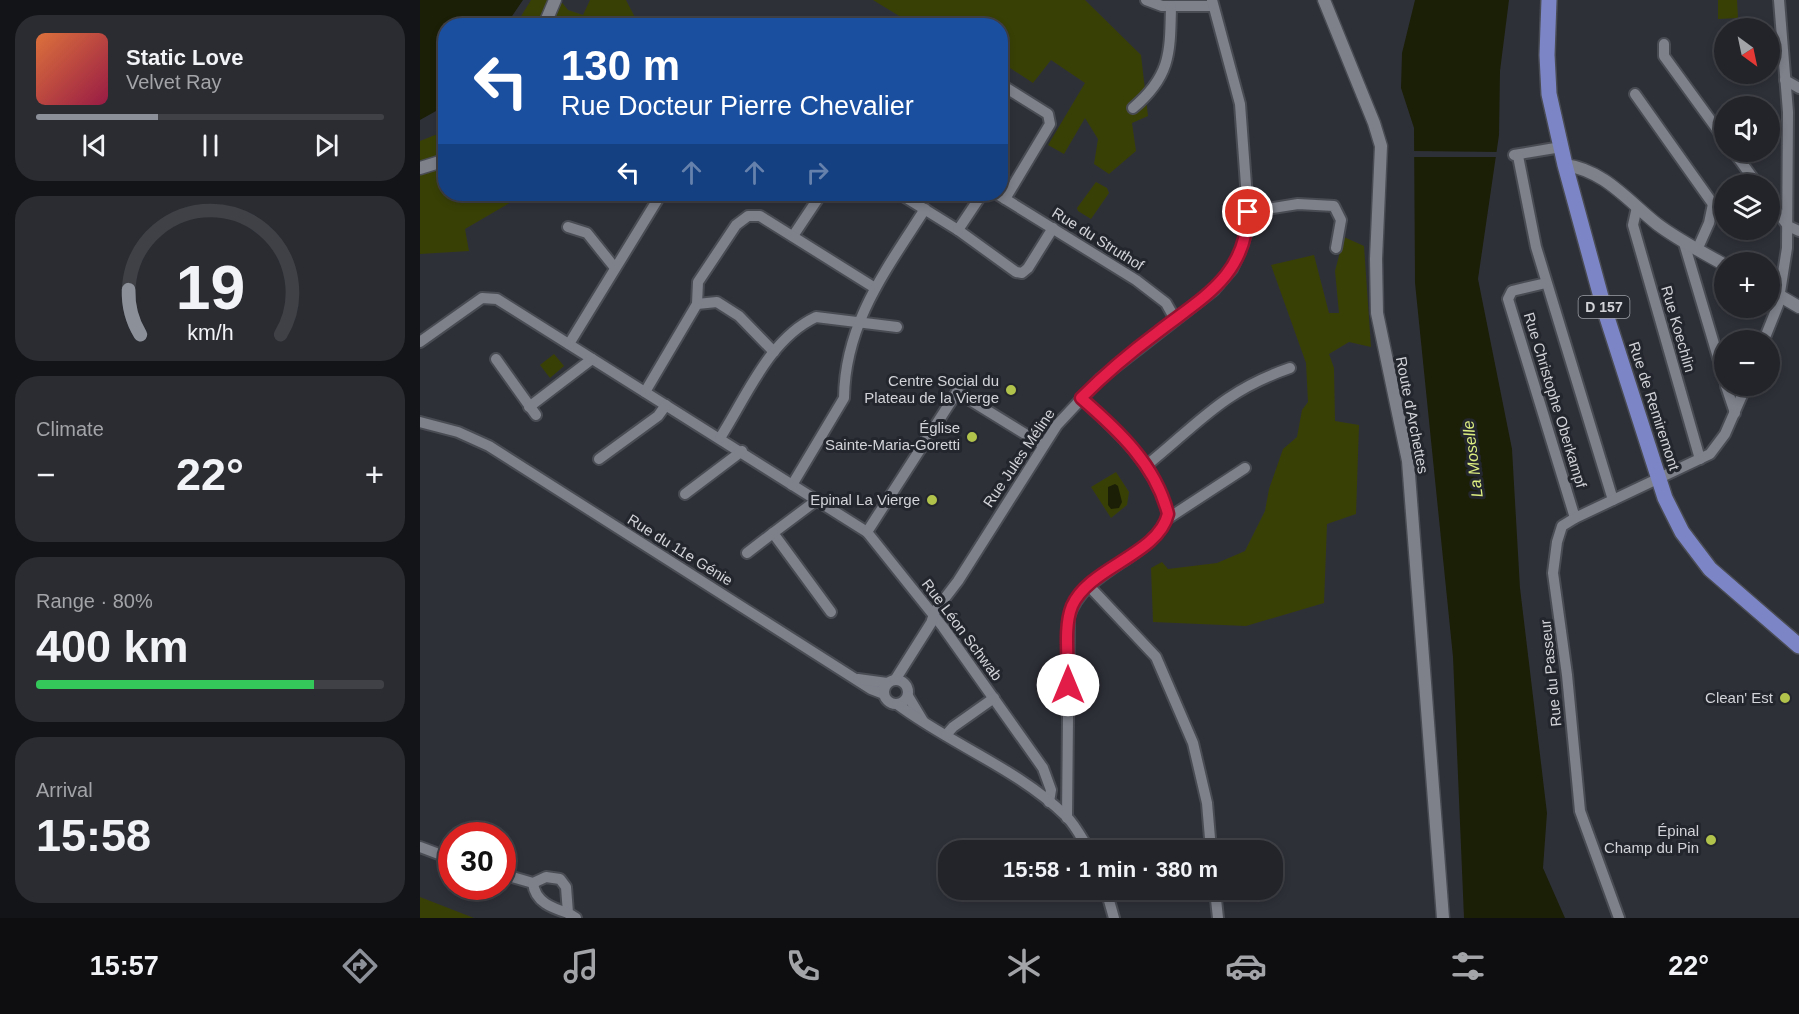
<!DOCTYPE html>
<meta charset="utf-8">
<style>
:root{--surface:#22242a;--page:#2a2c32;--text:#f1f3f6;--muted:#a2a4a8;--line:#3f4147;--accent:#8c9099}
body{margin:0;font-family:Arial,sans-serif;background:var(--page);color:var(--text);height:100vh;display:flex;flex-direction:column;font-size:22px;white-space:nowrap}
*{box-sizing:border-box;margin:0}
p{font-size:20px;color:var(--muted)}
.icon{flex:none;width:33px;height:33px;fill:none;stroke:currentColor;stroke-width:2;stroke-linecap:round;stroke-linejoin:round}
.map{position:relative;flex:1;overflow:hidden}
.side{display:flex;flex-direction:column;gap:15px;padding:15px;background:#131417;width:420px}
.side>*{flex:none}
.banner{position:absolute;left:18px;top:18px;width:570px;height:183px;border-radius:24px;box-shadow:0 3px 9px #0003,0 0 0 2px var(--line);background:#1a4fa0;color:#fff;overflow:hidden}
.needle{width:39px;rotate:147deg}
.buttons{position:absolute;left:1294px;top:18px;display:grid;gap:12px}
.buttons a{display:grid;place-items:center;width:66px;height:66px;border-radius:50%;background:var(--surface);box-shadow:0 3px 9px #0003,0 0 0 2px var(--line);font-size:30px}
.speed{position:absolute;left:18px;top:822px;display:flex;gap:12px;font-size:30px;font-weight:700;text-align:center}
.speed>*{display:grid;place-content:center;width:78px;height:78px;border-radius:50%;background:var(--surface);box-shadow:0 3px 9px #0003,0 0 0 2px var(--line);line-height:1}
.speed .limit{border:9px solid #d22;background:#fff;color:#111}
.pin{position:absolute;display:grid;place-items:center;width:51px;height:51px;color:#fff;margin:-26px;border:3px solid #fff;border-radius:50%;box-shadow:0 2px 6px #0007}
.me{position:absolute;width:66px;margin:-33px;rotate:0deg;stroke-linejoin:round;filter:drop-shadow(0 0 4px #0008)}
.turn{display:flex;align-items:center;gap:21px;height:126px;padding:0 24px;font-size:27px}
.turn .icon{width:78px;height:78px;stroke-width:2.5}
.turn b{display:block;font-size:42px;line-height:51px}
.lanes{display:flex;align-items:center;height:57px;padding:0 24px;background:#0003;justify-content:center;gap:30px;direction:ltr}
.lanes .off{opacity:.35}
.big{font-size:45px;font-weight:700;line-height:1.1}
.side .tile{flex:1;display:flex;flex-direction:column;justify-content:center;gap:9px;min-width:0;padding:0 21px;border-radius:24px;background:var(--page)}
.side .dial{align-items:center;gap:0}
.dial svg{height:156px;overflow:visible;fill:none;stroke:var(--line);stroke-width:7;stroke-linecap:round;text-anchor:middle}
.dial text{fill:var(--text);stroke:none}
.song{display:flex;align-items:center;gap:18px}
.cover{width:72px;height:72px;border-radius:9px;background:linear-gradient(135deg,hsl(20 70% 55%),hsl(340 70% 35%))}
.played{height:6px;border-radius:3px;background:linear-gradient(90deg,var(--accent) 35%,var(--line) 35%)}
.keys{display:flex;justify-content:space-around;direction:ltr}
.heat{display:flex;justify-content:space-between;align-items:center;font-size:33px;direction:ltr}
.charge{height:9px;border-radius:4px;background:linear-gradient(90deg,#34c759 80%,var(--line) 0)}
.trip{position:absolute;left:518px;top:840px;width:345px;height:60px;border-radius:24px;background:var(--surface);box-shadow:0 3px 9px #0003,0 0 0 2px var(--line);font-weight:700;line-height:60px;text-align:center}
.menu{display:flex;height:96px;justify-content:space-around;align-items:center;background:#0e0e11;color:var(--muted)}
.menu .icon{width:42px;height:42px}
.menu .current{color:var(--accent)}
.menu b{font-size:27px;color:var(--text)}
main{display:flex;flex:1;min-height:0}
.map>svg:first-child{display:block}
</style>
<main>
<section class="side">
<div class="tile">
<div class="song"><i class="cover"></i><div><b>Static Love</b><p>Velvet Ray</p></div></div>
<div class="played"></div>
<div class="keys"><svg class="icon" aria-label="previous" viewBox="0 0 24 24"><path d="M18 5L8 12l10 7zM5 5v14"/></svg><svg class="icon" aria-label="pause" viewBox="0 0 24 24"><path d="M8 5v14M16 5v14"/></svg><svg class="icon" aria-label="next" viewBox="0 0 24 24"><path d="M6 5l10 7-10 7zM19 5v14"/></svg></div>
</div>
<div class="tile dial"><svg viewBox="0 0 100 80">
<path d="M14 69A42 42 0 1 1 86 69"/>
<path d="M14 69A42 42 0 0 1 8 46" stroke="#8c9099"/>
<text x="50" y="56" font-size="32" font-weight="700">19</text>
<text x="50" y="72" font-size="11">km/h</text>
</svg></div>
<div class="tile"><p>Climate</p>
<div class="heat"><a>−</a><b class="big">22°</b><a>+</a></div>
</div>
<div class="tile"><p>Range · 80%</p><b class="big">400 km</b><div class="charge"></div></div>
<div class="tile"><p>Arrival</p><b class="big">15:58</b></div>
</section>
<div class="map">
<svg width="1379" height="918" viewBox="0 0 1379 918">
<rect width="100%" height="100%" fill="#2e3038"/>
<g fill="#394006">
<path d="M111 0H140L148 10 163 15 170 0H206L219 25 95 26Z"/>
<path d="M453 0H665L721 55 728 116 712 123 716 151 689 174 674 164 678 139 665 118 644 154 628 145 665 83 631 60 613 83 581 62 580 26 523 25 516 21 494 25Z"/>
<path d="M1298 0H1317L1318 18 1298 19Z"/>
<path d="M25 131 26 194H105L45 229 49 251 0 254V141Z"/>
<path d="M676 182 687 188 689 193 671 219 658 211 657 208Z"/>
<path d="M924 237 944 246 951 347 929 342 909 354 914 368 915 421 939 425 936 514 907 524 904 603 826 626 733 622 731 568 742 562 748 569 797 563 825 551 845 511 849 489 863 449 877 437 882 410 888 402 886 363 851 265 894 255 909 313H919L915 271Z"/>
<path d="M134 354 144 366 130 378 120 365Z"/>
<path d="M696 472 709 492 707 505 691 518 671 487Z"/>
<path d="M0 897 54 918H0Z"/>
</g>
<g fill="#1b1f06">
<path d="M0 0H103L86 25 26 26 25 106 0 120Z"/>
<path d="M995 0H1089L1080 71 1079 135 1058 279 1092 449 1100 588 1127 813 1123 868 1145 918H1044L1033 657 995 283 994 128 981 88 982 53Z"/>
<path d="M695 484 698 486 702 502 699 508 691 509 688 505V487Z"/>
</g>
<path fill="#2e3038" d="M991 151 1079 152 1078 157H991Z"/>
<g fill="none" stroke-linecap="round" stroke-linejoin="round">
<defs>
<g id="minor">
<path d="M726 0 742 6H793"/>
<path d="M1244 44V56L1305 140"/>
<path d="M1365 80 1379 88"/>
<path d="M580 84 628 114 630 124 585 199"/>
<path d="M1215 94 1293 204 1289 223 1277 250"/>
<path d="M713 108C751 76 750 53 751 6"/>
<path d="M1314 152 1337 184"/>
<path d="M1094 155 1141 147"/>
<path d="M1098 156 1116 247 1193 500"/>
<path d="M480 194 538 230 596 272 602 273 608 268 633 228"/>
<path d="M577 194 716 280 746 303 755 319"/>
<path d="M1350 202 1368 226 1379 231"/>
<path d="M1217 207 1213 225 1280 459"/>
<path d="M828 212 878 204 914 206 921 220 916 248"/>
<path d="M148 227 167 233 195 268"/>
<path d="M538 230 562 194"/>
<path d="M373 236 401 194"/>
<path d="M1264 243 1305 381"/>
<path d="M1126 283 1092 291 1088 299 1155 518"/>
<path d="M277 304 297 302 319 316 354 352"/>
<path d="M1344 340 1358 305 1367 248 1368 112 1359 0"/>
<path d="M0 342 62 298 77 299 447 532 523 627 623 768 631 790 629 802"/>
<path d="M149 344 241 194"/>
<path d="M76 359 116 415"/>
<path d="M1306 386 1315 413"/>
<path d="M225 392 277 304 278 282 316 225 328 216H340L455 288"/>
<path d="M109 407 172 359"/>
<path d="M0 422 38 432 69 446 451 689 464 694"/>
<path d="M300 438C327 396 349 339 396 317L477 327"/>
<path d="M179 459 238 416 246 405"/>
<path d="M727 465C779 423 803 391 870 368"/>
<path d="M372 485 424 398C425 323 466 270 505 209"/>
<path d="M265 494 322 451"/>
<path d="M397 500 353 533 411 612"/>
<path d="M747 519 825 468"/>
<path d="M447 532 537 392 623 445"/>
<path d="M327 553 353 533"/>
<path d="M669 586 736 657 773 743 787 803 791 850"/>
<path d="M438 679 467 683"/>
<circle cx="476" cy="692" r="12"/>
<path d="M475 680 511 623 515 611 538 581 637 425 680 379 794 290 812 269 820 252 827 231 828 212 820 104 792 0"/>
<path d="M488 696 503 721"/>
<path d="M477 704C530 744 598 769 646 816 656 826 662 839 669 850"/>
<path d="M526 735 533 727 574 698"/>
<path d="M647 818 649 617C663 569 738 556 748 514 736 465 697 431 661 398"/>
<path d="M0 847 32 859"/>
<path d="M82 874 113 883 126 877 140 879 146 887 148 913 156 918"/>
<path d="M113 883C115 902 132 908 148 913"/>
<path d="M686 890 694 918"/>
<path d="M795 890 798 918"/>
<path d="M1199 918 1160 811 1147 675 1133 573 1137 542 1142 526 1155 518 1290 454 1305 434 1326 386"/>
</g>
<g id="tertiary">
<path d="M904 0 954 123 961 146 956 259 957 313 988 461 1023 918"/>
<path d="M124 26 135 0"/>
<path d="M1145 165C1184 170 1208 201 1237 224 1258 240 1282 252 1305 265"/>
<path d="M0 168 26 160"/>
<path d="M1350 290 1379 307"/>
</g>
<path id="primary" d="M1129 0 1127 55 1129 94 1145 165 1184 308 1245 498 1262 532 1290 569 1379 646"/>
</defs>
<use href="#minor" stroke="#4a4c54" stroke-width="14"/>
<use href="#tertiary" stroke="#4a4c54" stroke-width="15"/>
<use href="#primary" stroke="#4a4c54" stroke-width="18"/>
<use href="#minor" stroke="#7e808a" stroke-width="10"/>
<use href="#tertiary" stroke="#7e808a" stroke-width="12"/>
<use href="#primary" stroke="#7c86c7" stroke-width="15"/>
</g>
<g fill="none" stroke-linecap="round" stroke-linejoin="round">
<defs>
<path id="route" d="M648 685C649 661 643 628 652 606 669 567 738 555 748 514 736 465 698 430 661 398 685 374 711 352 738 332 783 297 826 276 828 212"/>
</defs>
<use href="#route" stroke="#92132f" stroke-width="15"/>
<use href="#route" stroke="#e11d48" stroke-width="10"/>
</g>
<g fill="#b2c34c" stroke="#24262e" stroke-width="2">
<circle cx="591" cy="390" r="6"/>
<circle cx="552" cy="437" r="6"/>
<circle cx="512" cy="500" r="6"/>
<circle cx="1365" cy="698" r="6"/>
<circle cx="1291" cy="840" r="6"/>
</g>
<g text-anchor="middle" stroke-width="6" stroke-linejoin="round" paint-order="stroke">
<rect fill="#24262e" stroke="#9d9fa5" stroke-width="1.5" x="1158.5" y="296" width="51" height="22" rx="4.5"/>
<g font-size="14" font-weight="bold" fill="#d1d3d8">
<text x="1184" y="312">D 157</text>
</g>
<g font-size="15" fill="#d1d3d8" stroke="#24262e">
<text transform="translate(678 239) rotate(32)" y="5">Rue du Struthof</text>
<text transform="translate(1258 329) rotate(74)" y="5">Rue Koechlin</text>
<text transform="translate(1135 400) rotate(73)" y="5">Rue Christophe Oberkampf</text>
<text transform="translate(1234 406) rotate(72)" y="5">Rue de Remiremont</text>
<text transform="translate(992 415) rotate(79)" y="5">Route d'Archettes</text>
<text transform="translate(599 458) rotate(-56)" y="5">Rue Jules Méline</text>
<text transform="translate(260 550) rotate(32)" y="5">Rue du 11e Génie</text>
<text transform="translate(542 630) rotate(53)" y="5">Rue Léon Schwab</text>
<text transform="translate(1131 673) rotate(-96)" y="5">Rue du Passeur</text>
</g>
<g font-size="15" fill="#d1d3d8" stroke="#24262e" text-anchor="end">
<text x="579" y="386">Centre Social du<tspan x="579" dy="17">Plateau de la Vierge</tspan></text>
<text x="540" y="433">Église<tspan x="540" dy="17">Sainte-Maria-Goretti</tspan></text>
<text x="500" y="505">Epinal La Vierge</text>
<text x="1353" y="703">Clean' Est</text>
<text x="1279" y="836">Épinal<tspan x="1279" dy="17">Champ du Pin</tspan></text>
</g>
<g font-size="16" font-style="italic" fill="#ddee81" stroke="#24262e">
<text transform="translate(1052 459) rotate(-97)" y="6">La Moselle</text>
</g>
</g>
</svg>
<div class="buttons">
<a><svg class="needle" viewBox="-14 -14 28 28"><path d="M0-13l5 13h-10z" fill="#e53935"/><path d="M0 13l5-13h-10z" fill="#a2a4a8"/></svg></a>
<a><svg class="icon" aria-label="sound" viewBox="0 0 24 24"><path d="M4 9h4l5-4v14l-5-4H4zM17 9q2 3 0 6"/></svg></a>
<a><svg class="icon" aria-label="layers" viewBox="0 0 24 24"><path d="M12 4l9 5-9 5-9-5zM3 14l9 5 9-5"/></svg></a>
<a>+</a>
<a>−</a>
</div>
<div class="speed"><div class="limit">30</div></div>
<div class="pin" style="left:828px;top:212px;background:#d93025"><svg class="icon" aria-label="arrive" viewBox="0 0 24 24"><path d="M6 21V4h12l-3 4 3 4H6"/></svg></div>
<svg class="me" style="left:648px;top:685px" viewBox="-20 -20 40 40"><circle r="19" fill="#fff"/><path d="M0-13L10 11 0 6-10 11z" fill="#e11d48"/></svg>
<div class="trip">15:58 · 1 min · 380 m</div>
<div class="banner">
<div class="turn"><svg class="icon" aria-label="left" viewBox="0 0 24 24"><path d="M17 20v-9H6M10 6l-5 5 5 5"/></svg><div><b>130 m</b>Rue Docteur Pierre Chevalier</div></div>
<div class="lanes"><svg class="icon" aria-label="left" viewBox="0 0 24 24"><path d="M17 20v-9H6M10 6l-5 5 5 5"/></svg><svg class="icon off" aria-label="ahead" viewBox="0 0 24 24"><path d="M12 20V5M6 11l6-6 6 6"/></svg><svg class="icon off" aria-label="ahead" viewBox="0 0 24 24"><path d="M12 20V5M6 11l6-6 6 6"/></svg><svg class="icon off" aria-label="right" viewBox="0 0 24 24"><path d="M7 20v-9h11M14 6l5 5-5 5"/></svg></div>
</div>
</div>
</main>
<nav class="menu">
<b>15:57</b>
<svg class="icon current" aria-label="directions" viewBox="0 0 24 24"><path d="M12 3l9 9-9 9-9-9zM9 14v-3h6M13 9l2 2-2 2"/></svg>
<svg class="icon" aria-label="music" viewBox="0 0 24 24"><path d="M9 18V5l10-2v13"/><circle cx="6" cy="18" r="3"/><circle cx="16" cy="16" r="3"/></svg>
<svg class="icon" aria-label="phone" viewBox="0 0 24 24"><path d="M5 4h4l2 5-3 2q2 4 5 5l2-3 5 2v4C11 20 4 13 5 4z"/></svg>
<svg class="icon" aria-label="climate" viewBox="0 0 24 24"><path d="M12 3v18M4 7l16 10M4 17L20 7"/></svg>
<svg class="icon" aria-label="car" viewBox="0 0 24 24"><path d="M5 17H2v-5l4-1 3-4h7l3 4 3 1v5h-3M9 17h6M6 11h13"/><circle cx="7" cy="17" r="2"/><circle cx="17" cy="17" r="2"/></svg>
<svg class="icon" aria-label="filters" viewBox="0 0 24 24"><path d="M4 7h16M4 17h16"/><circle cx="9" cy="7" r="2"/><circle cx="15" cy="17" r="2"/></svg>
<b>22°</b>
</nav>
